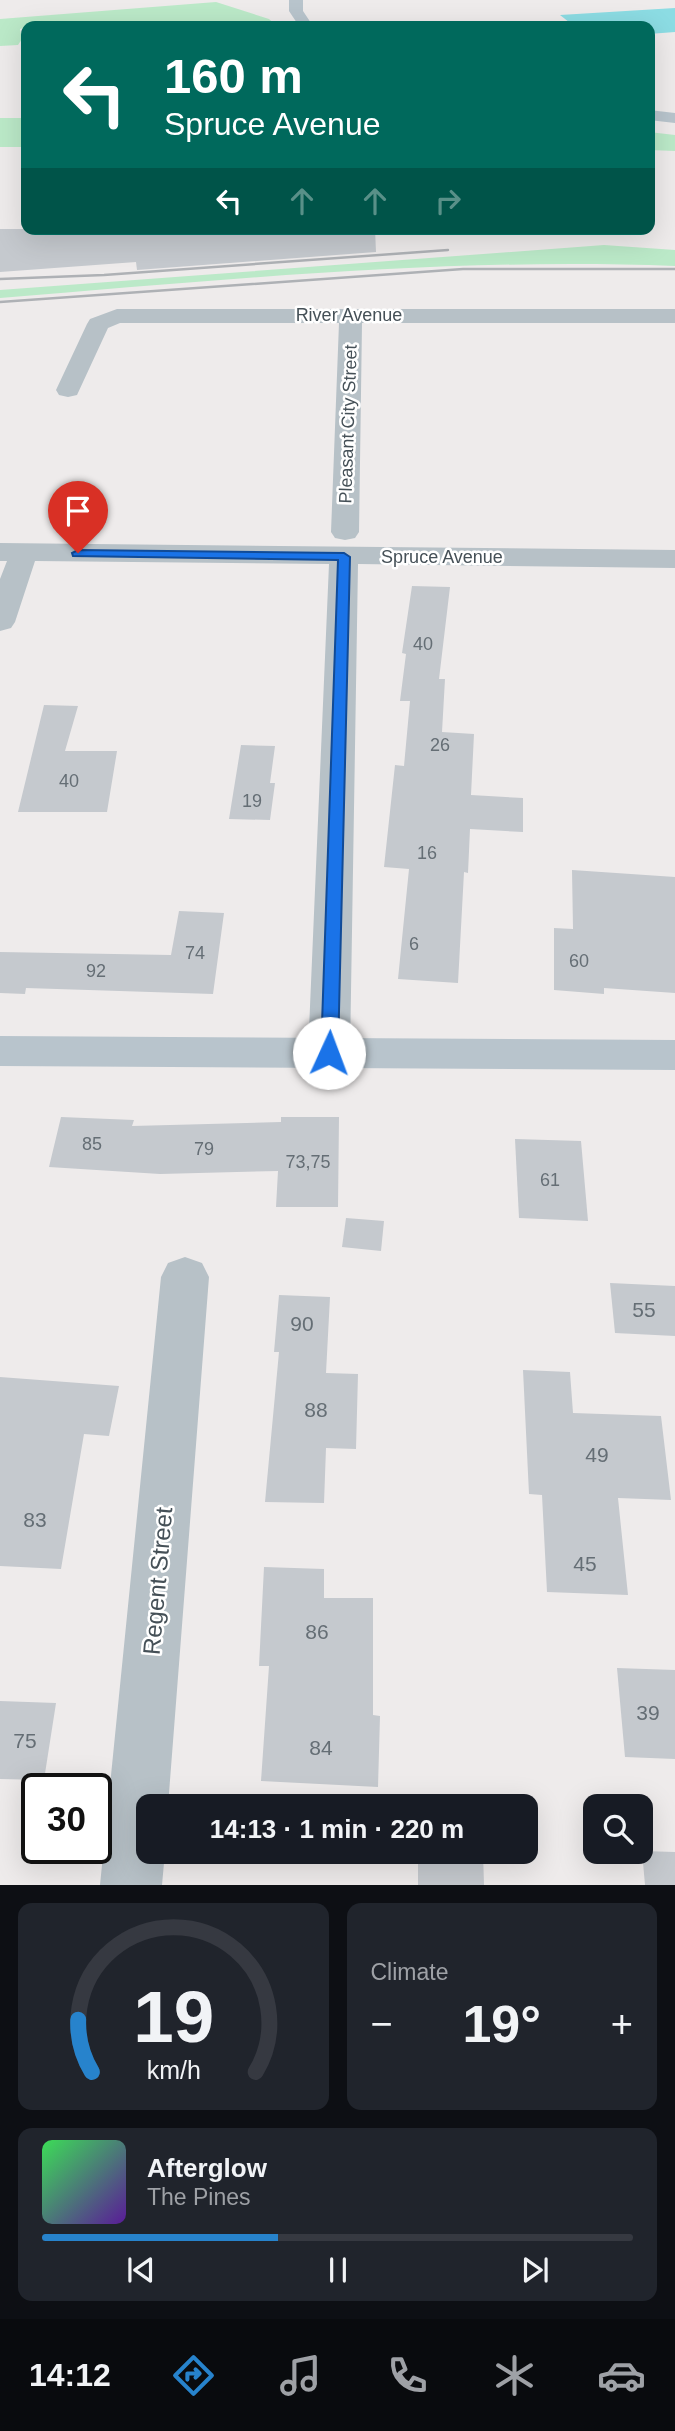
<!DOCTYPE html>
<meta charset="utf-8">
<style>
:root{--surface:#171b24;--page:#20242c;--text:#f1f3f6;--muted:#9ea1a6;--line:#363941;--accent:#2783cc}
body{margin:0;font-family:Helvetica,sans-serif;background:var(--page);color:var(--text);height:100vh;display:flex;flex-direction:column;font-size:26px;white-space:nowrap}
*{box-sizing:border-box;margin:0}
p{font-size:23px;color:var(--muted)}
.icon{flex:none;width:38px;height:38px;fill:none;stroke:currentColor;stroke-width:2;stroke-linecap:round;stroke-linejoin:round}
.map{position:relative;height:1885px;overflow:hidden}
.panel{display:flex;flex-direction:column;gap:18px;padding:18px;background:#0d0f14;flex:1}
.panel>*{flex:none}
.guide{position:absolute;left:21px;top:21px;width:634px;height:214px;border-radius:14px;box-shadow:0 7px 28px #0002;background:#00695c;color:#fff;overflow:hidden}
.controls{position:absolute;left:583px;top:1794px;display:grid;gap:14px}
.controls a{display:grid;place-items:center;width:70px;height:70px;border-radius:14px;background:var(--surface);box-shadow:0 7px 28px #0002;font-size:35px}
.speed{position:absolute;left:21px;top:1773px;display:flex;gap:14px;font-size:35px;font-weight:700;text-align:center}
.speed>*{display:grid;place-content:center;width:91px;height:91px;border-radius:50%;background:var(--surface);box-shadow:0 7px 28px #0002;line-height:1}
.speed .limit{border:4px solid #111;border-radius:10px;background:#fff;color:#111}
.pin{position:absolute;display:grid;place-items:center;width:60px;height:60px;color:#fff;margin:-72px -30px;border-radius:50% 50% 50% 0;rotate:-45deg;box-shadow:0 0 7px #0007}
.pin .icon{rotate:45deg}
.me{position:absolute;width:77px;margin:-38px;rotate:2deg;stroke-linejoin:round;filter:drop-shadow(0 0 5px #0008)}
.turn{display:flex;align-items:center;gap:24px;height:147px;padding:0 28px;font-size:32px}
.turn .icon{width:91px;height:91px;stroke-width:2.5}
.turn b{display:block;font-size:49px;line-height:60px}
.lanes{display:flex;align-items:center;height:66px;padding:0 28px;background:#0003;justify-content:center;gap:35px;direction:ltr}
.lanes .off{opacity:.35}
.big{font-size:52px;font-weight:700;line-height:1.1}
.panel .card{flex:1;display:flex;flex-direction:column;justify-content:center;gap:10px;min-width:0;padding:0 24px;border-radius:14px;background:var(--page)}
.panel .dial{align-items:center;gap:0}
.dial svg{height:182px;overflow:visible;fill:none;stroke:var(--line);stroke-width:7;stroke-linecap:round;text-anchor:middle}
.dial text{fill:var(--text);stroke:none}
.song{display:flex;align-items:center;gap:21px}
.cover{width:84px;height:84px;border-radius:10px;background:linear-gradient(135deg,hsl(130 70% 55%),hsl(270 70% 35%))}
.played{height:7px;border-radius:4px;background:linear-gradient(90deg,var(--accent) 40%,var(--line) 40%)}
.keys{display:flex;justify-content:space-around;direction:ltr}
.heat{display:flex;justify-content:space-between;align-items:center;font-size:38px;direction:ltr}
.panel .tiles{flex:1;display:grid;gap:18px;grid-template-columns:1fr 1fr}
.card:last-child{grid-column:span 2}
.trip{position:absolute;left:136px;top:1794px;width:402px;height:70px;border-radius:14px;background:var(--surface);box-shadow:0 7px 28px #0002;font-weight:700;line-height:70px;text-align:center}
.dock{display:flex;height:112px;justify-content:space-around;align-items:center;background:#090b0e;color:var(--muted)}
.dock .icon{width:49px;height:49px}
.dock .current{color:var(--accent)}
.dock b{font-size:32px;color:var(--text)}
.map>svg:first-child{display:block}
</style>
<div class="map">
<svg width="675" height="1885" viewBox="0 0 675 1885">
<rect width="100%" height="100%" fill="#eeebeb"/>
<g fill="#bbe9c8">
<path d="M216 2 269 19 277 26H128L45 22 20 29 22 39 18 45 0 46V19Z"/>
<rect x="0" y="118" width="26" height="29"/>
<path d="M649 132 675 135V151L649 150Z"/>
<path d="M604 245 675 250V266C450 257 224 280 0 298V290Z"/>
</g>
<path fill="#8cdce3" d="M675 8V32L649 34V26H574L560 15Z"/>
<g fill="#c5c9ce">
<path d="M0 229H375L376 252 137 270 136 262 0 272Z"/>
<path d="M412 586 450 587 439 679H445L442 732 474 734 471 795 523 798V832L470 829 468 873 464 872 458 983 398 979 409 869 384 867 395 765 404 766 410 701H400L406 654 402 653Z"/>
<path d="M44 705 78 706 65 751H117L107 812H18Z"/>
<path d="M241 745 275 746 270 783H275L270 820 229 819Z"/>
<path d="M572 870 675 877V993L604 988V994L554 990V928L573 929Z"/>
<path d="M179 911 224 913 213 994 26 988 25 994 0 993V952L171 955Z"/>
<path d="M61 1117 134 1120 132 1126 281 1122V1117H339L338 1207H276L278 1171 160 1174 49 1167Z"/>
<path d="M515 1139 581 1141 588 1221 519 1218Z"/>
<path d="M346 1218 384 1221 381 1251 342 1247Z"/>
<path d="M610 1283 675 1286V1336L615 1333Z"/>
<path d="M279 1295 330 1297 326 1373 358 1374 356 1449 326 1448 324 1503 265 1502 279 1352H274Z"/>
<path d="M523 1370 570 1372 573 1413 661 1416 671 1500 618 1498 628 1595 547 1592 542 1495 529 1494Z"/>
<path d="M0 1377 119 1386 109 1436 84 1434 61 1569 0 1566Z"/>
<path d="M264 1567 324 1569V1598H373V1715L380 1716 378 1787 261 1781 269 1666H259Z"/>
<path d="M617 1668 675 1670V1759L625 1757Z"/>
<path d="M0 1701 56 1703 44 1780 0 1779Z"/>
<path d="M642 1851 675 1852V1885H645Z"/>
<path d="M418 1852H483L484 1885H418Z"/>
</g>
<g fill="none" stroke-linecap="round" stroke-linejoin="round">
<g fill="#b7c1c7" fill-rule="evenodd">
<path d="M117 309H675V323H362L359 532 355 538 345 540 335 538 331 532 339 323H120L108 328 77 395 68 397 59 395 56 390 87 324 90 319Z"/>
<path d="M0 543 675 550V568L358 564 350 1053 344 1064 329 1068 314 1064 308 1053 329 564 35 561 15 622 11 628 0 631V579L7 561H0Z"/>
<path d="M185 1257 202 1263 209 1277 168 1806H149V1852H165L162 1885H100L161 1277 168 1263Z"/>
</g>
<g fill="#b8c4cc" fill-rule="evenodd">
<path d="M289 0H303V11L313 26H299L289 11Z"/>
<path d="M649 110 675 113V123L649 120Z"/>
<path d="M0 1036 675 1040V1070L0 1066Z"/>
</g>
<g stroke="#aeb1b5" stroke-width="2.5">
<path d="M0 279 104 275 448 250"/>
<path d="M0 302 463 269H675"/>
</g>
</g>
<path fill="#1a73e8" stroke="#114b97" stroke-width="2" d="M78 550 344 553 350 557 338 1053 335 1057H323L321 1053 338 560 73 556 72 553Z"/>
<g text-anchor="middle" stroke-width="5" stroke-linejoin="round" paint-order="stroke">
<g font-size="18" fill="#455057" stroke="#fff">
<text x="349" y="321">River Avenue</text>
<text transform="translate(348 424) rotate(-88)" y="6">Pleasant City Street</text>
<text x="442" y="563">Spruce Avenue</text>
</g>
<g font-size="18" fill="#656e75">
<text x="423" y="650">40</text>
<text x="440" y="751">26</text>
<text x="69" y="787">40</text>
<text x="252" y="807">19</text>
<text x="427" y="859">16</text>
<text x="414" y="950">6</text>
<text x="195" y="959">74</text>
<text x="579" y="967">60</text>
<text x="96" y="977">92</text>
<text x="92" y="1150">85</text>
<text x="204" y="1155">79</text>
<text x="308" y="1168">73,75</text>
<text x="550" y="1186">61</text>
</g>
<g font-size="21" fill="#656e75">
<text x="644" y="1317">55</text>
<text x="302" y="1331">90</text>
<text x="316" y="1417">88</text>
<text x="597" y="1462">49</text>
<text x="35" y="1527">83</text>
<text x="585" y="1571">45</text>
<text x="317" y="1639">86</text>
<text x="648" y="1720">39</text>
<text x="25" y="1748">75</text>
<text x="321" y="1755">84</text>
</g>
<g font-size="24" fill="#455057" stroke="#fff">
<text transform="translate(158 1581) rotate(-85)" y="8">Regent Street</text>
</g>
</g>
</svg>
<div class="controls">
<a><svg class="icon" aria-label="search" viewBox="0 0 24 24"><circle cx="10" cy="10" r="6"/><path d="M15 15l6 6"/></svg></a>
</div>
<div class="speed"><div class="limit">30</div></div>
<div class="pin" style="left:78px;top:553px;background:#d93025"><svg class="icon" aria-label="arrive" viewBox="0 0 24 24"><path d="M6 21V4h12l-3 4 3 4H6"/></svg></div>
<svg class="me" style="left:329px;top:1053px" viewBox="-20 -20 40 40"><circle r="19" fill="#fff"/><path d="M0-13L10 11 0 6-10 11z" fill="#1a73e8"/></svg>
<div class="trip">14:13 · 1 min · 220 m</div>
<div class="guide">
<div class="turn"><svg class="icon" aria-label="left" viewBox="0 0 24 24"><path d="M17 20v-9H6M10 6l-5 5 5 5"/></svg><div><b>160 m</b>Spruce Avenue</div></div>
<div class="lanes"><svg class="icon" aria-label="left" viewBox="0 0 24 24"><path d="M17 20v-9H6M10 6l-5 5 5 5"/></svg><svg class="icon off" aria-label="ahead" viewBox="0 0 24 24"><path d="M12 20V5M6 11l6-6 6 6"/></svg><svg class="icon off" aria-label="ahead" viewBox="0 0 24 24"><path d="M12 20V5M6 11l6-6 6 6"/></svg><svg class="icon off" aria-label="right" viewBox="0 0 24 24"><path d="M7 20v-9h11M14 6l5 5-5 5"/></svg></div>
</div>
</div>
<section class="panel">
<div class="tiles">
<div class="card dial"><svg viewBox="0 0 100 80">
<path d="M14 69A42 42 0 1 1 86 69"/>
<path d="M14 69A42 42 0 0 1 8 46" stroke="#2783cc"/>
<text x="50" y="56" font-size="32" font-weight="700">19</text>
<text x="50" y="72" font-size="11">km/h</text>
</svg></div>
<div class="card"><p>Climate</p>
<div class="heat"><a>−</a><b class="big">19°</b><a>+</a></div>
</div>
<div class="card">
<div class="song"><i class="cover"></i><div><b>Afterglow</b><p>The Pines</p></div></div>
<div class="played"></div>
<div class="keys"><svg class="icon" aria-label="previous" viewBox="0 0 24 24"><path d="M18 5L8 12l10 7zM5 5v14"/></svg><svg class="icon" aria-label="pause" viewBox="0 0 24 24"><path d="M8 5v14M16 5v14"/></svg><svg class="icon" aria-label="next" viewBox="0 0 24 24"><path d="M6 5l10 7-10 7zM19 5v14"/></svg></div>
</div>
</div>
</section>
<nav class="dock">
<b>14:12</b>
<svg class="icon current" aria-label="directions" viewBox="0 0 24 24"><path d="M12 3l9 9-9 9-9-9zM9 14v-3h6M13 9l2 2-2 2"/></svg>
<svg class="icon" aria-label="music" viewBox="0 0 24 24"><path d="M9 18V5l10-2v13"/><circle cx="6" cy="18" r="3"/><circle cx="16" cy="16" r="3"/></svg>
<svg class="icon" aria-label="phone" viewBox="0 0 24 24"><path d="M5 4h4l2 5-3 2q2 4 5 5l2-3 5 2v4C11 20 4 13 5 4z"/></svg>
<svg class="icon" aria-label="climate" viewBox="0 0 24 24"><path d="M12 3v18M4 7l16 10M4 17L20 7"/></svg>
<svg class="icon" aria-label="car" viewBox="0 0 24 24"><path d="M5 17H2v-5l4-1 3-4h7l3 4 3 1v5h-3M9 17h6M6 11h13"/><circle cx="7" cy="17" r="2"/><circle cx="17" cy="17" r="2"/></svg>
</nav>
